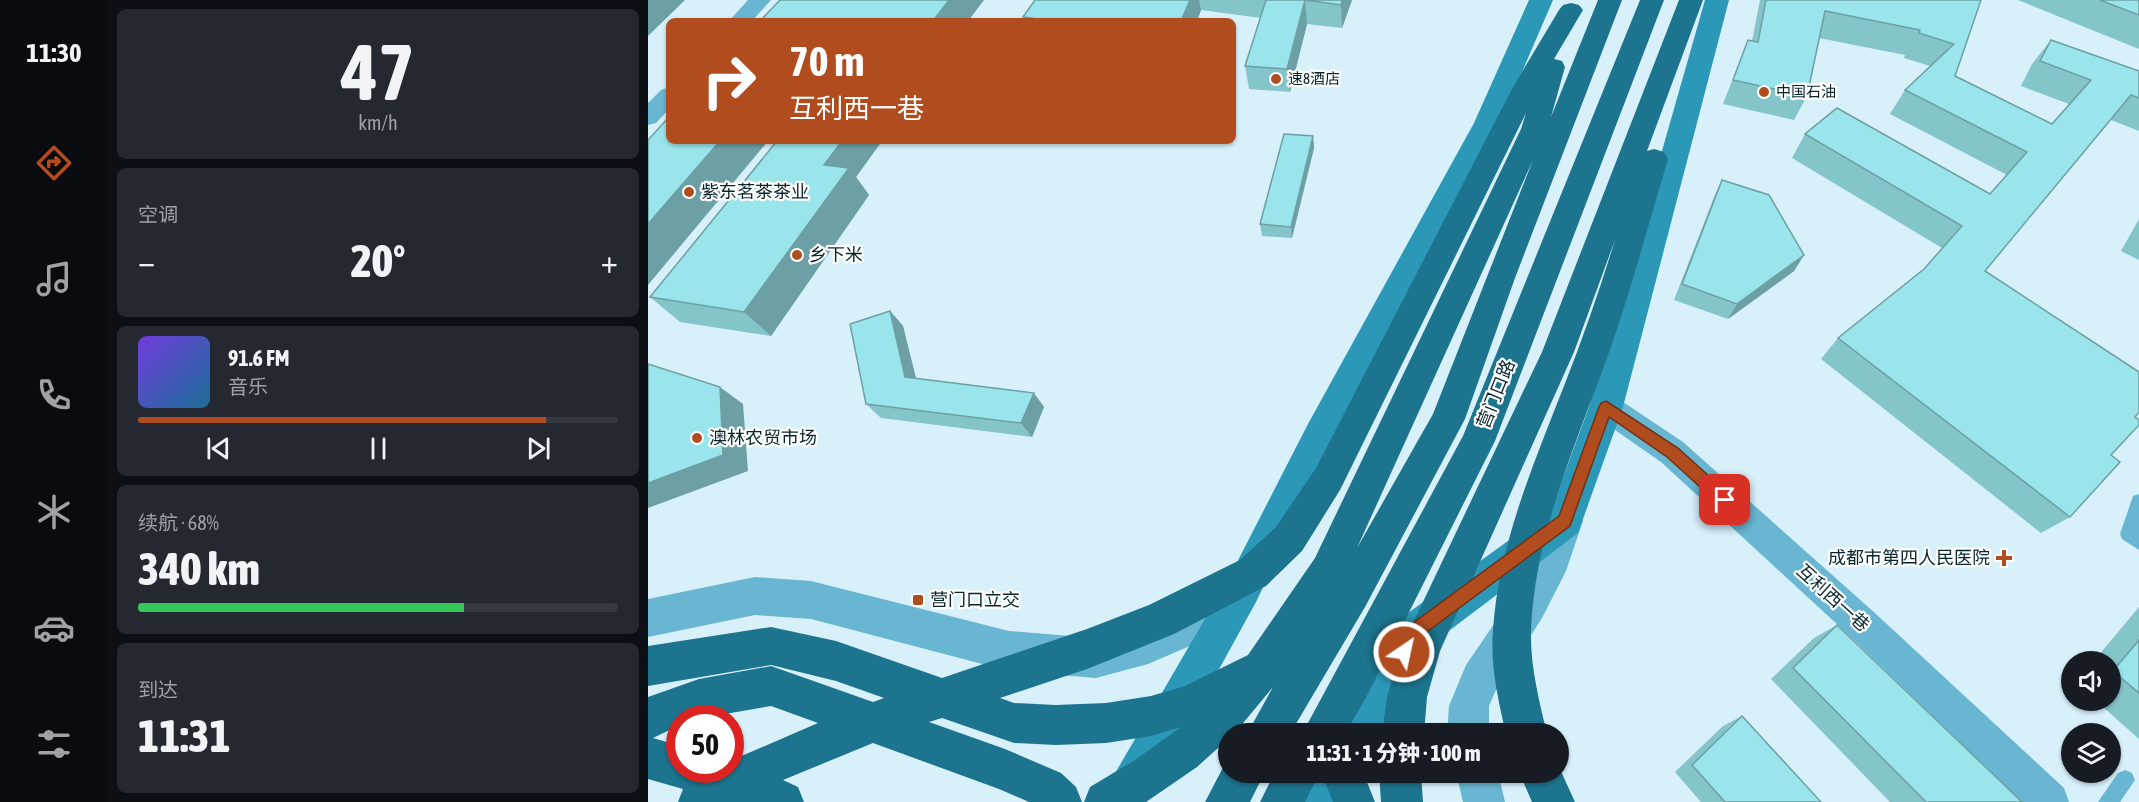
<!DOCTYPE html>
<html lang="zh">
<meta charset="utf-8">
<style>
:root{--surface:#171b24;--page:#242831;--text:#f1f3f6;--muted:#9ea1a6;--line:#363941;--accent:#b14c1f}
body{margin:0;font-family:"Asap Condensed","Noto Sans SC",sans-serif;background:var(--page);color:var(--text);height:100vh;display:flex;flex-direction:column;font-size:22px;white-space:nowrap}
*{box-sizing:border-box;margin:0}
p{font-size:20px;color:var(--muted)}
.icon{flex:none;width:33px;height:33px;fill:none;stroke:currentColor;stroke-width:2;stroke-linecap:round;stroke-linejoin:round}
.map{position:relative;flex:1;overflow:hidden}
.sheet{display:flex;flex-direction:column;gap:9px;padding:9px;background:#0d0f14;width:540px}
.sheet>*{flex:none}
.top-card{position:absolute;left:18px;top:18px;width:570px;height:126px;border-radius:9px;box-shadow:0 2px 4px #0004;background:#b14c1f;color:#fff;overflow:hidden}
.controls{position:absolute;left:1413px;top:651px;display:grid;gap:12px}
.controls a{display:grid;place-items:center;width:60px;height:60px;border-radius:50%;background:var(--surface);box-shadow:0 2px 4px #0004;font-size:30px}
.speed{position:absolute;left:18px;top:705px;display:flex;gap:12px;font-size:30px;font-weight:700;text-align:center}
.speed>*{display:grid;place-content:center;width:78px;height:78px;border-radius:50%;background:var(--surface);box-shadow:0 2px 4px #0004;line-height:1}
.speed .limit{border:9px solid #d22;background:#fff;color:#111}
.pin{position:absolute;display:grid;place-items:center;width:51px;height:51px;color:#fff;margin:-26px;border-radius:12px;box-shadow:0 3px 9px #0006}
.me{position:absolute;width:66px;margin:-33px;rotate:34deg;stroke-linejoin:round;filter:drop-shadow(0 0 4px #0008)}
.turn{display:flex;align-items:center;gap:21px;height:126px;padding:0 24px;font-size:27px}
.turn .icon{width:78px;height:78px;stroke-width:2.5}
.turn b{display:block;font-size:42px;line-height:51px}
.big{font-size:45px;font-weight:800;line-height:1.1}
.sheet .widget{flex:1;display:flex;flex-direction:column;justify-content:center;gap:9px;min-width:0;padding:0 21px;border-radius:9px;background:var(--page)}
.sheet .dial{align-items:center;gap:0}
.dial b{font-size:78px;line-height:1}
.song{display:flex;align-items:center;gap:18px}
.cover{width:72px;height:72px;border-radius:9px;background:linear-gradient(135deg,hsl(260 70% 55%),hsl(200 70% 35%))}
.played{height:6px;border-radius:3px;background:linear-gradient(90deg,var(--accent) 85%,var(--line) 85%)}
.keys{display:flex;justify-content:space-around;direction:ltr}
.heat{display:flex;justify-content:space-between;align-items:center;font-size:33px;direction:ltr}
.charge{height:9px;border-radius:4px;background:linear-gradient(90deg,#34c759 68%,var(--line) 0)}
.trip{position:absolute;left:570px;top:723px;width:351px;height:60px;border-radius:30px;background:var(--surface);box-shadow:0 2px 4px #0004;font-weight:800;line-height:60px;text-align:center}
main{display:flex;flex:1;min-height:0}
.tab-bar{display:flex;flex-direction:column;width:108px;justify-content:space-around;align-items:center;background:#090b0e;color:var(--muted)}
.tab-bar .icon{width:42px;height:42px}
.tab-bar .on{color:var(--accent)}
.tab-bar b{font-size:27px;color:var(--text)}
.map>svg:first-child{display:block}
</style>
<main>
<nav class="tab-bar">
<b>11:30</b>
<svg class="icon on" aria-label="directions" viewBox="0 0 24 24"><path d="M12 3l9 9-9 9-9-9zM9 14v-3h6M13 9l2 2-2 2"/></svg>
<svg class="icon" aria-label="music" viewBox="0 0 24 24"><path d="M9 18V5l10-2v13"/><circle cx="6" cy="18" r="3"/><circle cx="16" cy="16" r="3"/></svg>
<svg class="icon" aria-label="phone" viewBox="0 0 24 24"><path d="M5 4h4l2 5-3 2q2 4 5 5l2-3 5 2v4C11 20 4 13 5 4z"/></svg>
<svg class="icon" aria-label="climate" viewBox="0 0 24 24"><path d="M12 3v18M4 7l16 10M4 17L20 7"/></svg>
<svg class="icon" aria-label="car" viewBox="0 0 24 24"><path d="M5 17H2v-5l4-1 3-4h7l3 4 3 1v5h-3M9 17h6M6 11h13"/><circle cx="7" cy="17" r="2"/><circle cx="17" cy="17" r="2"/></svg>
<svg class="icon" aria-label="filters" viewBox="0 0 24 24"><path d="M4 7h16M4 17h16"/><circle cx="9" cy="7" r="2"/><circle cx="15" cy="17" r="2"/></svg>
</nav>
<section class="sheet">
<div class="widget dial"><b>47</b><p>km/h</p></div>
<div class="widget"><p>空调</p>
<div class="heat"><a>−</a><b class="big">20°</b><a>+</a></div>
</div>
<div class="widget">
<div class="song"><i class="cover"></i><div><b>91.6 FM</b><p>音乐</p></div></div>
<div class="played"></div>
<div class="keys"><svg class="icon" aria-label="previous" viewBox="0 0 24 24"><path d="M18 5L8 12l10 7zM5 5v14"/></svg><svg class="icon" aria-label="pause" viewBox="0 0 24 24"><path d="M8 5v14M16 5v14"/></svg><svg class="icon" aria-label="next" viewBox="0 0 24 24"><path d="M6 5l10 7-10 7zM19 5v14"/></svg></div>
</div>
<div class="widget"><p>续航 · 68%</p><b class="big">340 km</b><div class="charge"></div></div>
<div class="widget"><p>到达</p><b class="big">11:31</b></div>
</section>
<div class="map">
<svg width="1491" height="802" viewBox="0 0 1491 802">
<rect width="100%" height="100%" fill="#d7f0fa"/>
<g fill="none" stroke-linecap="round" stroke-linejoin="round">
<g fill="#68b6d1" fill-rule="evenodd">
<path d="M1491 494V550L1474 539 1472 534 1485 496Z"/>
<path d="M1477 770 1484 773 1487 780 1472 802H1450L1470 773Z"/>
</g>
<g fill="#68b6d1" fill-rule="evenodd">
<path d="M100 0H123L104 21H81Z"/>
<path d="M21 87V109L8 123 0 125V103L13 90Z"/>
<path d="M958 394 969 398 1035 442 1228 614 1416 788 1421 802H1374L1204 638 1013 462 947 416 943 407 947 398Z"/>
</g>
<g fill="#68b6d1" fill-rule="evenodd">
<path d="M917 504 930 509 935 521 918 571 894 618 847 692 841 706V734H799L801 706 818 665 868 592 884 562 904 509Z"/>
<path d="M592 574 605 579 611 592 605 605 565 636 500 664 448 678 361 671 163 619 107 615 0 637V599L107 577 163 581 361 631 448 638 498 626 537 608 579 579Z"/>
<path d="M808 772H850L857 802H815Z"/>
</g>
<g fill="#2c98b7" fill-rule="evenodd">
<path d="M881 0H905L852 123 684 444 608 602 498 802H453L459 787 582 576 660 424 826 123Z"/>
<path d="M1057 0H1081L975 407 930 533 781 646 735 734H693L753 618 903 510 941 407Z"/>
<path d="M670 772H714L700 802H656Z"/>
</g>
<g fill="#1c748e" fill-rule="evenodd">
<path d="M950 0H974L867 278 817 419 717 607 642 734H599L625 687 586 734H580V739L549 767 498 802H436L442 787 487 760 533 727 503 736 458 743 408 745 366 743 294 718 281 722 357 749 413 773 428 787 434 802H381L351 789 225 743 135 780 150 787 156 802H30L35 789 0 779V697L51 679 123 666 225 702 236 698 188 681 123 665 0 686V646L123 627 188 641 294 678 439 629 501 605 592 560 628 527 668 468 865 87 911 10 915 5 923 3 931 5 935 10 906 59 914 61 917 67 903 117ZM878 113 873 129 667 558 600 655 537 686 503 696 458 703 408 705 366 703 352 698 439 669 526 634 618 586 654 551 692 490ZM885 160 785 414 709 548ZM123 706 170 723 82 761V770H32V746L5 738 32 725V718H54Z"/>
<path d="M992 0H1016L847 441 721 692 697 734H654L815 436Z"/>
<path d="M1031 0H1055L999 151 1006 149 1016 152 1020 159C1002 219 986 279 966 338 933 434 887 528 883 630 882 666 891 700 899 734H858C850 699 842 665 845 630 851 544 885 465 916 386 935 338 952 289 967 240L926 352 792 651 779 697 776 734H734L739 697 753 648 894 352Z"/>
<path d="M580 758V772H617L602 802H557Z"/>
<path d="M910 765 927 802H884L871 772H910Z"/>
<path d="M627 772H672L657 802H612Z"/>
<path d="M673 772H715L727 802H685Z"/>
<path d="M731 772H773L775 802H733Z"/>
</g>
</g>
<g fill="#84c5ca">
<path d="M387 0H704L694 28 659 24 642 92 601 89 597 66 613 18 553 10 549 21H377L375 17Z"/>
<path d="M1112 0H1333L1307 76 1404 124 1421 104 1373 86 1384 64 1403 40 1491 71V131L1463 120 1337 271 1487 417 1463 455 1422 517 1393 533 1173 359 1190 338 1276 269 1294 248 1144 158 1157 134 1342 194 1359 175 1242 114 1257 90 1282 66 1256 58 1257 55 1171 38 1159 96 1146 120 1075 104 1100 40 1104 41Z"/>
<path d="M1370 0H1491V49Z"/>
<path d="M665 136 666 148 644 238 614 236 612 224Z"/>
<path d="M128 141H234L208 177 221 195 123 336 32 322 2 297 129 142Z"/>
<path d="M1074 180 1156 255 1146 271 1080 319 1026 300 1066 197Z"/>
<path d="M1491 219V260L1473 251Z"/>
<path d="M242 311 255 326 268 378 396 407 384 437 233 418 218 404Z"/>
<path d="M1491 607V739L1447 700H1462V662H1445Z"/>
<path d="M1189 625 1374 802H1242L1123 679 1166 638Z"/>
<path d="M1094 716 1173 802H1053L1027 772 1075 726Z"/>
</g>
<g fill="#6ca0a4">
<path d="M0 0H37L0 36Z"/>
<path d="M301 0H336L320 21H285Z"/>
<path d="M542 0H551L553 10 549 21H533Z"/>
<path d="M657 0 659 24 642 92 639 69Z"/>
<path d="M694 0H704L694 28 693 5Z"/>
<path d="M665 136 666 148 644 238 643 227Z"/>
<path d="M72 141H120L0 285V224Z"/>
<path d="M194 141H234L208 177 221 195 123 336 96 312 176 165Z"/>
<path d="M1156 255 1146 271 1080 319 1089 304Z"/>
<path d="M242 311 255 326 271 391 257 377Z"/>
<path d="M72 387 95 404 100 471 0 508V483Z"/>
<path d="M386 393 396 407 384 437 373 423Z"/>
</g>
<g fill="#9ae5eb" stroke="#6ca0a4" stroke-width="1.5">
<path d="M132 0H301L285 21H112Z"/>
<path d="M387 0H542L533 21H382L384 18 375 17Z"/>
<path d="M618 0H694L693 5 657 0 639 69 597 66Z"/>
<path d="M1118 0H1333L1307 76 1404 124 1443 80 1392 61 1403 40 1491 71V98L1483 95 1337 271 1491 372V412L1487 417 1491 420V425L1463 455 1472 462 1422 517 1190 338 1276 269 1314 226 1157 134 1189 108 1342 194 1379 152 1257 90 1306 44 1271 33 1272 30 1177 11 1159 96 1085 80 1100 40 1110 42Z"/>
<path d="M1452 0H1491V15Z"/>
<path d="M21 117V141H72L0 224V140Z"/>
<path d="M636 134 665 136 643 227 612 224Z"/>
<path d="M129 141H194L176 165 201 168 96 312 2 297Z"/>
<path d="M1074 180 1121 195 1156 255 1089 304 1034 284Z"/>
<path d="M242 311 257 377 386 393 373 423 218 404 202 324Z"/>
<path d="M0 364 72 387 75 455 0 483Z"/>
<path d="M1189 625 1374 802H1278L1145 668Z"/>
<path d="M1491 640V693L1465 671Z"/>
<path d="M1094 716 1173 802H1077L1044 765Z"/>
</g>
<path fill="#b14c1f" stroke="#733114" stroke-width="1.5" d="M958 401 1030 448 1082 495 1084 500 1082 505 1077 507 1072 505 1019 457 961 417 922 526 772 637 762 658 756 660 750 658 748 652 761 626 911 516 951 407 953 403Z"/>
<g fill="#b14c1f" stroke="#fff" stroke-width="2">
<circle cx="628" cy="79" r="6"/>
<circle cx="1116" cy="92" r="6"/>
<circle cx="41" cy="192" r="6"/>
<circle cx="149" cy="255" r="6"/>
<circle cx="49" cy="438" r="6"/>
<path d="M1353 549h6v6h6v6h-6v6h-6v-6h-6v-6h6z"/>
<rect x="264" y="594" width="12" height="12" rx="3"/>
</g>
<g text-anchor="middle" stroke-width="4.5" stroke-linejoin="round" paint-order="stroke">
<g font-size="15" fill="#08242d" stroke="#fff" text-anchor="start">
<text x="640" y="84">速8酒店</text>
<text x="1128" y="97">中国石油</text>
</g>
<g font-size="18" fill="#08242d" stroke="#fff" text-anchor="start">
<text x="53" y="198">紫东茗茶茶业</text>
<text x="161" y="261">乡下米</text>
<text x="61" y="444">澳林农贸市场</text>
<text x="1342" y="564" text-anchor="end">成都市第四人民医院</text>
<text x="282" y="606">营门口立交</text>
</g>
<g font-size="18" fill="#08242d" stroke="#fff">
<text transform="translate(848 394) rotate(-68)" y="6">营门口路</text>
<text transform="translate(1185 598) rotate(42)" y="6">互利西一巷</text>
</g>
</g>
</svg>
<div class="controls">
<a><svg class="icon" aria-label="sound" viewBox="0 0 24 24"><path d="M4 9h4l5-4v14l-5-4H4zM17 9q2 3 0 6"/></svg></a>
<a><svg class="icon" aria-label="layers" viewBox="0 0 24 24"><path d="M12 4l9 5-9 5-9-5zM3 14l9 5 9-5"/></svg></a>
</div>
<div class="speed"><div class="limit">50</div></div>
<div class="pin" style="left:1077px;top:500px;background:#d93025"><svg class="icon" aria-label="arrive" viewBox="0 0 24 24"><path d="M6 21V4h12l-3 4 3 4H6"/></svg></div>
<svg class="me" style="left:756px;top:652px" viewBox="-20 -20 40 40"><circle r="17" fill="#b14c1f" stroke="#fff" stroke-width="3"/><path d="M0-11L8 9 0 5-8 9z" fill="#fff"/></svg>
<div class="trip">11:31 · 1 分钟 · 100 m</div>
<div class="top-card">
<div class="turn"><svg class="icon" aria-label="right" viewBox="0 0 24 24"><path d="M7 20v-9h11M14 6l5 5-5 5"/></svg><div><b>70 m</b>互利西一巷</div></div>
</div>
</div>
</main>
